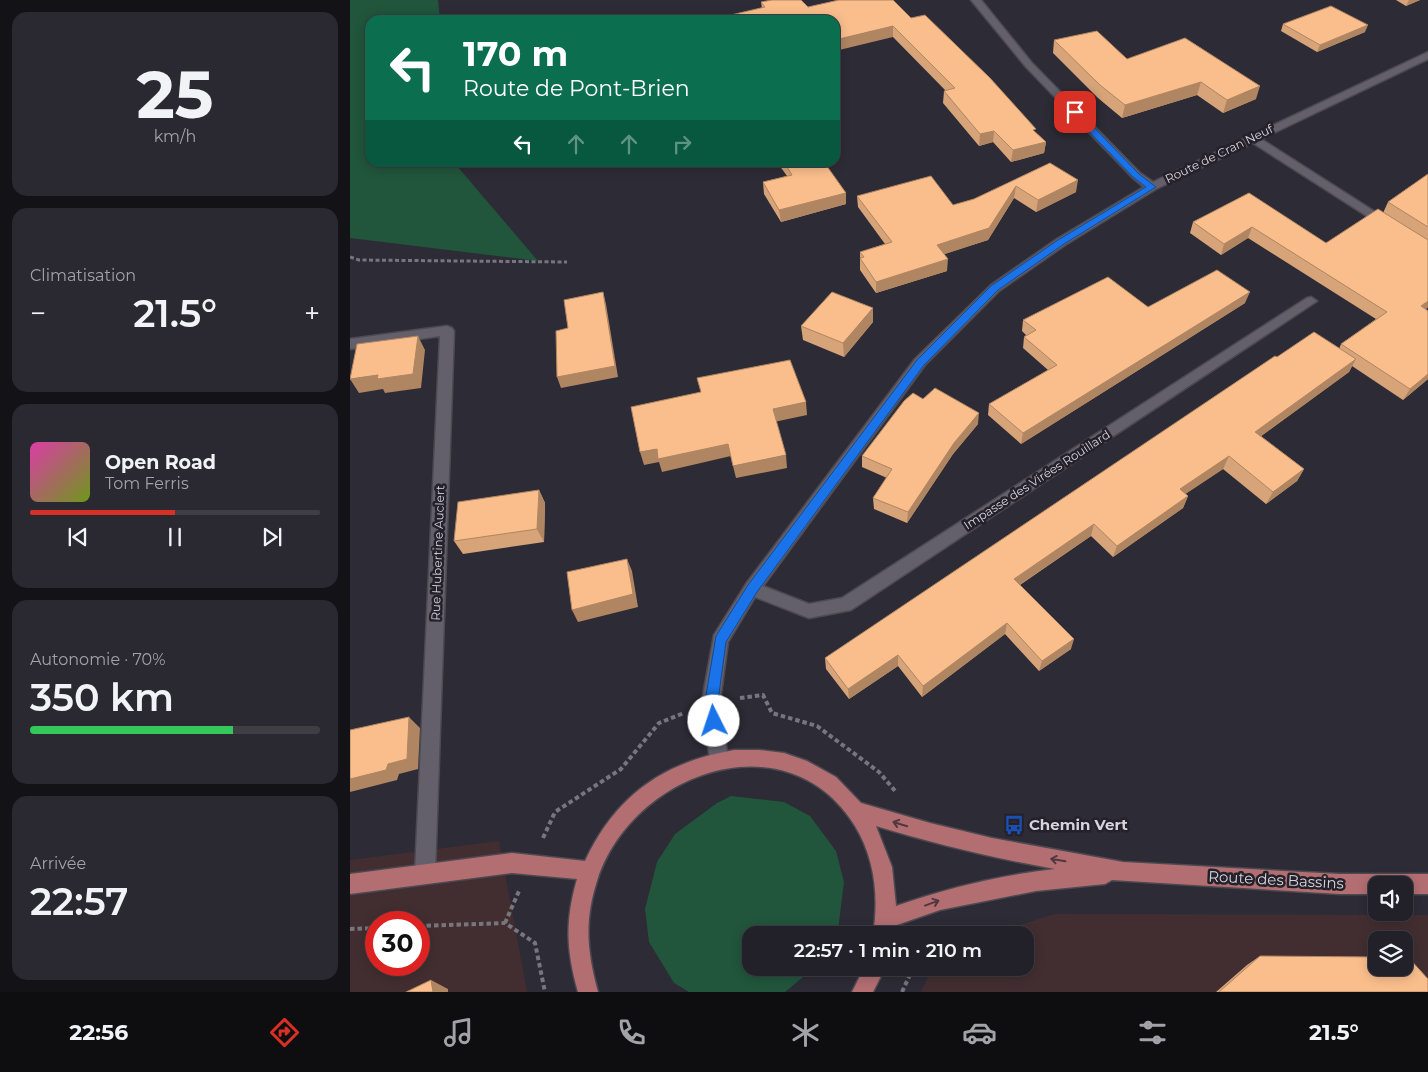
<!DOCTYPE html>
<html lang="fr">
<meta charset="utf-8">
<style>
:root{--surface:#222028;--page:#2a2830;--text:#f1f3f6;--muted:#a2a3a8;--line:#3f3e45;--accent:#d93025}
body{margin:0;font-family:Montserrat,sans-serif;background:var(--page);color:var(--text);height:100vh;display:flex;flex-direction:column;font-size:19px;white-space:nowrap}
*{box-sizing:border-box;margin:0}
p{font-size:16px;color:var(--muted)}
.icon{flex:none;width:28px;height:28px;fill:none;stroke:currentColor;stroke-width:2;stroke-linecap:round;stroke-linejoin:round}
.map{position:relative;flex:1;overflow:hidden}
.details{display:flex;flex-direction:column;gap:12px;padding:12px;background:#131216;width:350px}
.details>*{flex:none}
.hud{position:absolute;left:15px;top:15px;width:475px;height:152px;border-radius:15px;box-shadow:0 2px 12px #0003,0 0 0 1px var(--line);background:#0b6e4f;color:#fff;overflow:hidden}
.tools{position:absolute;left:1018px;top:876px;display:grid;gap:10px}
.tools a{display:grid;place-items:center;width:45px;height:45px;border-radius:10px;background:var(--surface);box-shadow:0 2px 12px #0003,0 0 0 1px var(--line);font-size:25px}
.speed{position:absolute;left:15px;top:911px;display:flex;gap:10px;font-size:25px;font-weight:700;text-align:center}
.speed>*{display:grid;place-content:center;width:65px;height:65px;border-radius:50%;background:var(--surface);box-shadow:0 2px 12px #0003,0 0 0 1px var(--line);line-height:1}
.speed .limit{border:8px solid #d22;background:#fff;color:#111}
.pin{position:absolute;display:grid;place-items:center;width:42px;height:42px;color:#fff;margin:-21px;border-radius:10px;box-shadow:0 2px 8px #0006}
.me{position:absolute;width:55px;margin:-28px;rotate:356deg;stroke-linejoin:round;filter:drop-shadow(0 0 4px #0008)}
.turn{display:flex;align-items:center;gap:18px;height:105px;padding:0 15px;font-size:22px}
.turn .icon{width:65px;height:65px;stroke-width:2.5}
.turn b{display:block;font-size:35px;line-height:42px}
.lanes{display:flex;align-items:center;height:48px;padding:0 15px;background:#0003;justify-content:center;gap:25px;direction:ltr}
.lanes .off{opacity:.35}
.big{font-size:38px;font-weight:600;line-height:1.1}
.details .card{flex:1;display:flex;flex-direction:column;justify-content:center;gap:8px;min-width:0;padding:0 18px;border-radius:15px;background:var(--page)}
.details .dial{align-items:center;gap:0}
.dial b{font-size:65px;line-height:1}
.song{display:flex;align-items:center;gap:15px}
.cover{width:60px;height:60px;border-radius:8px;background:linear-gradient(135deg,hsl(320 70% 55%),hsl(80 70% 35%))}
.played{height:5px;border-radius:2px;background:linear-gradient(90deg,var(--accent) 50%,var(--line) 50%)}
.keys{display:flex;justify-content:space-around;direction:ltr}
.heat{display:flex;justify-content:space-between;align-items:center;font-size:28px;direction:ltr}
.charge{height:8px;border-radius:4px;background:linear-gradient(90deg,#34c759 70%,var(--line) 0)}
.trip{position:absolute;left:392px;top:926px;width:292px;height:50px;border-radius:15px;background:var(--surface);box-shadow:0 2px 12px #0003,0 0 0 1px var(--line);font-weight:600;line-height:50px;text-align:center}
.tab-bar{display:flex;height:80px;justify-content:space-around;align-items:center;background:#0e0d10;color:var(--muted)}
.tab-bar .icon{width:35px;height:35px}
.tab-bar .selected{color:var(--accent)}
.tab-bar b{font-size:22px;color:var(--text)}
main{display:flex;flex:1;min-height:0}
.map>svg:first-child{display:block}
</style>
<main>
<section class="details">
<div class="card dial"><b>25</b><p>km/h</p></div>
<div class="card"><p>Climatisation</p>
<div class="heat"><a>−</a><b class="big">21.5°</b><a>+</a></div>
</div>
<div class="card">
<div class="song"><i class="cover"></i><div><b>Open Road</b><p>Tom Ferris</p></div></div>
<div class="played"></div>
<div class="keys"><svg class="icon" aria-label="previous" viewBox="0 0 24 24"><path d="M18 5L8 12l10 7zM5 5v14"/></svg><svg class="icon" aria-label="pause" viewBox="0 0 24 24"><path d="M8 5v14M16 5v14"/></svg><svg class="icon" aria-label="next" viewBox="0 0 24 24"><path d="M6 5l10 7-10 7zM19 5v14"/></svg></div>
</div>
<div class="card"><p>Autonomie · 70%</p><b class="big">350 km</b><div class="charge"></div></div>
<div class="card"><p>Arrivée</p><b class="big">22:57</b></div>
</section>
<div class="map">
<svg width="1078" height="992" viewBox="0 0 1078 992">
<rect width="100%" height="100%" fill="#2d2b35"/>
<g fill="#422e30" fill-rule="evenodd">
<path d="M149 841 177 992H0V860ZM26 922H69V965H26Z"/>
<path d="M705 914 1078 915V992H571L582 968H676V935H638ZM1026 940H1054V968H1026Z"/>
</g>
<g fill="#21553c">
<path d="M0 0H88L90 20H20V162L107 163V166L188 261 0 238Z"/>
<path d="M381 796 434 802 460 816 486 851 494 882 488 930 485 935H401V968H464L435 992H339L324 983 299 942 295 909 307 862 325 834 367 803Z"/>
</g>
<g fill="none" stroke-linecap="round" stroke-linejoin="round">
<defs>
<g id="minor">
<path d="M621 0H631L682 63 790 173 803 182 1078 52V59L911 139 1044 224 1042 227H1034L903 143 806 189 715 245 649 291 575 365 413 586 459 604 492 598 957 298 961 297 967 301 501 610 459 618 405 597 378 642 370 701 378 760 375 766 369 769 363 766 360 760 352 701 364 635 396 584 565 359 641 285 707 239 794 187 782 177 676 67Z"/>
<path d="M97 326 102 328 104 331 85 873 82 880 75 883 68 880 65 873 90 336 0 349V339Z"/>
</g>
<g id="major">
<path d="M384 750H409L434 753 457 761 486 777 511 803 580 823 642 838 773 862 990 874H1078V894H1054V885H1026V894H990L762 880 755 884 686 891 590 910 544 926 543 935H523C529 897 525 859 505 826 437 716 281 773 247 881 234 921 237 952 248 992H228C216 950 215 921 227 879L162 873 0 894V874L162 853 235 861C266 795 314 762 384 750ZM526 826C585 844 644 858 705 869 651 875 597 888 546 906L542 867Z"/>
<path d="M514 968H535L523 992H502Z"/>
</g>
</defs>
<use href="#minor" stroke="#4c4951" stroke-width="3"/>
<use href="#major" stroke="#4c4951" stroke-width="3"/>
<path stroke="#77757e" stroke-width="3" stroke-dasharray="4 2.5" stroke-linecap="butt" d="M0 257 9 260 217 262"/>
<g stroke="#77757e" stroke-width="4" stroke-dasharray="4.5 3" stroke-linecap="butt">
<path d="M390 698 413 695 422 713 467 726 529 772 546 792"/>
<path d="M193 838 205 812 271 769 309 723 334 713"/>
<path d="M155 923 169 891"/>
<path d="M69 926 155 923 185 943 195 992"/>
<path d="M0 929 26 928"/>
<path d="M593 935 599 930 598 928"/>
<path d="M552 992 563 968"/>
</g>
<use href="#minor" fill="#63606c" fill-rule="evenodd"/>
<use href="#major" fill="#b36e72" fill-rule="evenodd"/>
</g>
<g fill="#d7a378">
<path d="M1046 0H1070L1056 6Z"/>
<path d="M411 2 561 18 696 142 694 153 661 162 643 142 629 146 593 103 594 91H596L543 37 485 20H369L368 18 412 8Z"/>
<path d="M933 24 1015 32 967 52 931 31Z"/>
<path d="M704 40 777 59 906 99 873 113 847 95 772 118 748 98 703 53Z"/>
<path d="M427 162H474L496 204 431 222 414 194 413 182 437 176Z"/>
<path d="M700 163 726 192 686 212 664 198 638 240 594 254 597 271 526 293 510 270V252L535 244 508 207 507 196 603 205 624 199Z"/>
<path d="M1078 174V307L1076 309 1078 311V379L1053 400 1002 366 999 372 911 436 954 469 947 481 916 504 873 469 835 494 838 496 833 508 763 557 741 536 670 585 721 649 689 671 655 634 572 697 548 666 499 699 476 669 475 658 927 357 989 349 991 344 1026 319 898 238 871 255 840 233 843 222 899 193 976 243 1033 213 1038 202Z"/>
<path d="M895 303 671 444 638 415 639 404 698 370 673 348 674 337 676 335 672 331 673 320 798 307Z"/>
<path d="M523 322 494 357 453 340 451 326Z"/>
<path d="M573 399 628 424 603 454 557 523 524 509 523 498 537 478 512 467V456Z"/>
<path d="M189 490 195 503 194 542 113 554 104 541Z"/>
<path d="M910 956 1078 992H866L897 965Z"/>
</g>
<g fill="#af8562">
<path d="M1059 0H1070L1056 6Z"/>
<path d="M1018 25 1015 32 967 52 970 45Z"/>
<path d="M543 26V37L485 51V40Z"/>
<path d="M851 82 847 95 772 118 775 105Z"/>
<path d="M910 86 906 99 873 113 877 100Z"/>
<path d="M644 131 643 142 629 146 630 134Z"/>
<path d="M696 142 694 153 661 162 663 150Z"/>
<path d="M728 180 726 192 686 212 688 200Z"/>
<path d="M666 186 664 198 638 240 586 257 587 245Z"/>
<path d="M496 193V204L431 222 429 210Z"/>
<path d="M902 227 898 238 871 255 874 244Z"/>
<path d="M598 259 597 271 526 293V282Z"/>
<path d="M253 292 256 304 268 377 211 388 207 377Z"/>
<path d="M900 292 895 303 671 444 673 433Z"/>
<path d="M1078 301V307L1064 317 1071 306Z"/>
<path d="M523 308V322L494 357 493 343Z"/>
<path d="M68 336 75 350 71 388 35 393 33 389 9 393 0 379 28 375Z"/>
<path d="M1006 359 999 372 899 445 905 432Z"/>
<path d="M1078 374V379L1053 400 1060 389Z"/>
<path d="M456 402 457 415 424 422 423 409Z"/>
<path d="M629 413 628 424 603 454 557 523 558 512 604 443Z"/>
<path d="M378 444 381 456 312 472 309 462 294 465 290 452 307 449Z"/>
<path d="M436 455 437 468 386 478 383 466Z"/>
<path d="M879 456 873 469 825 501 830 489Z"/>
<path d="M954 469 947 481 916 504 923 492Z"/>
<path d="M189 490 195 503 194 542 187 529Z"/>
<path d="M838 496 833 508 763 557 767 546Z"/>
<path d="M744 524 741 536 662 590 664 579Z"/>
<path d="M277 559 282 571 288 607 228 622 222 610Z"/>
<path d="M657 623 655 634 572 697 573 686Z"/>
<path d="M724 639 721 649 689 671 692 661Z"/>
<path d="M548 655V666L499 699 498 689Z"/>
<path d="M59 717 70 728 68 769 49 774 47 780 0 792V779L38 764Z"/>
<path d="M81 980 98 989V992H83Z"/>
</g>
<g fill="#fabe8c" stroke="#af8562">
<path d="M422 0H451L458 7 489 0H543L561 18 575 15 640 78 686 129 683 130 696 142 663 150 644 131 630 134 594 91 605 88 543 26 485 40V20H370L368 18 415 7 411 2Z"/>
<path d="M981 6 1018 25 970 45 933 24Z"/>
<path d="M747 31 777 59 835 38 910 86 877 100 851 82 775 105 750 85 704 40Z"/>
<path d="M434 162H474L496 193 429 210 413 182 442 175Z"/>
<path d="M700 163 728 180 688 200 666 186 639 228 587 245 598 259 526 282 510 258 514 257 510 252 542 242 507 196 581 176 603 205 624 199Z"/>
<path d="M1078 174V227L1038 202Z"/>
<path d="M899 193 976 243 1028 209 1078 240V301L1071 306 1078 311V374L1060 389 991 344 1037 312 902 227 874 244 843 222Z"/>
<path d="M867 270 900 292 673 433 639 404 707 365 674 337 686 330 673 320 758 277 798 307Z"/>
<path d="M253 292 265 366 207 377 206 331 218 328 214 300Z"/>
<path d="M482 292 523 308 493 343 451 326Z"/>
<path d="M964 332 1006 359 905 432 954 469 923 492 879 456 830 489 838 496 767 546 744 524 664 579 724 639 692 661 657 623 573 686 548 655 498 689 475 658 925 356 927 357Z"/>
<path d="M68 336 63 374 27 379 28 375 0 379 7 344Z"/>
<path d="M440 360 456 402 423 409 436 455 383 466 378 444 308 459 307 449 290 452 281 407 351 392 347 378Z"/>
<path d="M585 388 629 413 604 443 558 512 523 498 542 469 512 456 554 401 563 393 573 399Z"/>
<path d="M189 490 187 529 104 541 108 502Z"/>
<path d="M277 559 283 594 222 610 217 572Z"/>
<path d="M59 717 57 759 38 764 36 770 0 779V730Z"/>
<path d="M910 956 1026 957V968H1054V958H1059L1078 979V992H869Z"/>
<path d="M81 980 83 992H56Z"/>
</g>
<defs><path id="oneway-shaft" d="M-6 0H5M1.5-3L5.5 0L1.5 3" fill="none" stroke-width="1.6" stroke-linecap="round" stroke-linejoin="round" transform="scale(1.25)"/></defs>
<g stroke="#4f3840">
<use href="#oneway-shaft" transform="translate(550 824) rotate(-163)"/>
<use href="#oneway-shaft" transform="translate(708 860) rotate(-170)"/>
<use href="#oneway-shaft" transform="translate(582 903) rotate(-20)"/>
</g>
<path fill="#1a73e8" stroke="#114b97" d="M722 110H727L789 174 806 187 714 244 648 290 574 365 407 592 376 642 368 701 370 721 368 725 364 727 359 725 355 701 366 636 398 585 567 360 641 286 708 240 796 187 783 177 722 114Z"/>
<defs>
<symbol id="bus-bare" viewBox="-9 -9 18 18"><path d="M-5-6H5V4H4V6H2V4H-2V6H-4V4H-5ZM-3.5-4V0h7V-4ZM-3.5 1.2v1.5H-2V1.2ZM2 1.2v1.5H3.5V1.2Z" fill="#1a4fb4" stroke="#24212b" stroke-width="2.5" paint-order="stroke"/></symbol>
</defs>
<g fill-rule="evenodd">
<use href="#bus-bare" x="650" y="811" width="28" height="28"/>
</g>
<g text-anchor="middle" stroke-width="5" stroke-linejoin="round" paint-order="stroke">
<g font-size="12" fill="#d6d4db" stroke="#24212b">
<text transform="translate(869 154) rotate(-26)" y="4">Route de Cran Neuf</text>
<text transform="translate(687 480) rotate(-33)" y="4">Impasse des Virées Rouillard</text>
<text transform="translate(88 553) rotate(-88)" y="4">Rue Hubertine Auclert</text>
</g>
<g font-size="15" font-weight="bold" fill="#d6d4db" stroke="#24212b" text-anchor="start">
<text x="679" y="830">Chemin Vert</text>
</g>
<g font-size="15" fill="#d6d4db" stroke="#24212b">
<text transform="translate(926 880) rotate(3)" y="5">Route des Bassins</text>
</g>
</g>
</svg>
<div class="tools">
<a><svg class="icon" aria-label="sound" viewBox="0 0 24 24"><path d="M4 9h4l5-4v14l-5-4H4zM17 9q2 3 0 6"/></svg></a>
<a><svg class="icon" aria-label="layers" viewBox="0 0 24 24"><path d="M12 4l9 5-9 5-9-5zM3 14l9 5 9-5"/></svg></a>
</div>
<div class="speed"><div class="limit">30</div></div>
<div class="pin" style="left:725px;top:112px;background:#d93025"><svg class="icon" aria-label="arrive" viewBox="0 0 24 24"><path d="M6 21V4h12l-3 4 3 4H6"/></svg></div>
<svg class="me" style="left:364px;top:721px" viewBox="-20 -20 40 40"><circle r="19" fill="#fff"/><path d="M0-13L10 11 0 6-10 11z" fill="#1a73e8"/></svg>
<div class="trip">22:57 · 1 min · 210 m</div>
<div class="hud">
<div class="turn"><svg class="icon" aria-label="left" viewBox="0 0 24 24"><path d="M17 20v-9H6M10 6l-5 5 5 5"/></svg><div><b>170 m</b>Route de Pont-Brien</div></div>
<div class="lanes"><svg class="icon" aria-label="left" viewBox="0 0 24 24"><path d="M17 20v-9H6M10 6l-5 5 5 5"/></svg><svg class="icon off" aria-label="ahead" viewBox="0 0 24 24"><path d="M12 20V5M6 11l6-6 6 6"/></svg><svg class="icon off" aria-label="ahead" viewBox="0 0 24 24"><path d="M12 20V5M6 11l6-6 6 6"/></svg><svg class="icon off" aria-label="right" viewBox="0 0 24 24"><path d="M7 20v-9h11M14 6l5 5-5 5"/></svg></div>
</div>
</div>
</main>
<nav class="tab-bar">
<b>22:56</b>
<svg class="icon selected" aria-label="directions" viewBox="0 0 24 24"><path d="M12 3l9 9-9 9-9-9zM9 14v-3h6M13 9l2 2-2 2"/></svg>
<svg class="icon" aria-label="music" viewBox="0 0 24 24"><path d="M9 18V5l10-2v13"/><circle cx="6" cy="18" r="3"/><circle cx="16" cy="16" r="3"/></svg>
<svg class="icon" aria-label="phone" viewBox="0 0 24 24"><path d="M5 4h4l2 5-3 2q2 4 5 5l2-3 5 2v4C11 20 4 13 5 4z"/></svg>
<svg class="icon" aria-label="climate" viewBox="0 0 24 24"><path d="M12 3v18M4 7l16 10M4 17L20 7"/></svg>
<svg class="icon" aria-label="car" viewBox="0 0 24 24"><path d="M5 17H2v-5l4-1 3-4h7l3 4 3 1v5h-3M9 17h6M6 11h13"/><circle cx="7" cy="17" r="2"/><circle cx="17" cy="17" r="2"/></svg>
<svg class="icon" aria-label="filters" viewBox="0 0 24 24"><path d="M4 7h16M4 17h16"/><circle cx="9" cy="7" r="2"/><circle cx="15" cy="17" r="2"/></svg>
<b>21.5°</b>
</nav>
